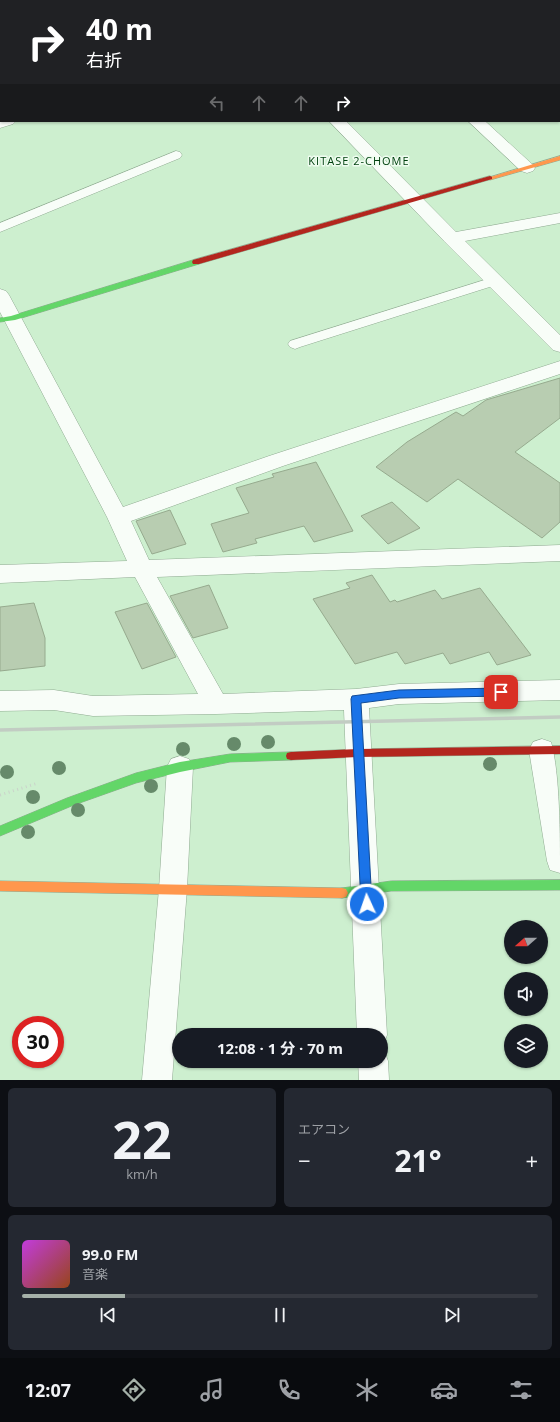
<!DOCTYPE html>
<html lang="ja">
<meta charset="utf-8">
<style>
:root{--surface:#171b24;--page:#242831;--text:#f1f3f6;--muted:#9ea1a6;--line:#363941;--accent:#a5b1a9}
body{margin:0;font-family:"Open Sans","Noto Sans JP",sans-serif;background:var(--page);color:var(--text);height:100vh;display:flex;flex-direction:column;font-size:15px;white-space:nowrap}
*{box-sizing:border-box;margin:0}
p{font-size:13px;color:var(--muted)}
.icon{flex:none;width:22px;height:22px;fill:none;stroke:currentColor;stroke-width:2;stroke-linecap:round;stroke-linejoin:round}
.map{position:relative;height:1080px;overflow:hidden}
.drawer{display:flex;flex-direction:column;gap:8px;padding:8px;background:#0d0f14;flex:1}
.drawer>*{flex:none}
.banner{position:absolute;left:0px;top:0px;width:560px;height:122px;box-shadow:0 1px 3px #0004;background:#202124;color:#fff;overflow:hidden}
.needle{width:26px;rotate:249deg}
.controls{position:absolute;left:504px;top:920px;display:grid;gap:8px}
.controls a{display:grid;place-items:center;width:44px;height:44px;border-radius:50%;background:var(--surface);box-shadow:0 1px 3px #0004;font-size:20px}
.speed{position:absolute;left:12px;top:1016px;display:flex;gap:8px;font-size:20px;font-weight:700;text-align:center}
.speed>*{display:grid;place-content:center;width:52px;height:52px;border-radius:50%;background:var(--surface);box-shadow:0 1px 3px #0004;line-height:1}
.speed .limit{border:6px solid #d22;background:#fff;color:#111}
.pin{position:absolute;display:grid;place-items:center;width:34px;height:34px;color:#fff;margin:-17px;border-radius:8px;box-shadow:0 2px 6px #0006}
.me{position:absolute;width:44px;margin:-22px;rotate:357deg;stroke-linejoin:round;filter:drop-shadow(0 0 3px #0008)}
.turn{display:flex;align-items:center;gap:14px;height:84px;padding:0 20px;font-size:18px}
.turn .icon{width:52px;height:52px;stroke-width:2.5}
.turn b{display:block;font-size:28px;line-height:34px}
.lanes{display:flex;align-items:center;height:38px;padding:0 20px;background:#0003;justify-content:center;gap:20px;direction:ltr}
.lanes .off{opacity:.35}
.big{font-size:30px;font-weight:700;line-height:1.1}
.drawer .widget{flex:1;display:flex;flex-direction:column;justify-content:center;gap:6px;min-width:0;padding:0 14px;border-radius:6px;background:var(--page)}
.drawer .dial{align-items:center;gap:0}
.dial b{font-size:52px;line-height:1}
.song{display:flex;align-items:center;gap:12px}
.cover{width:48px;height:48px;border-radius:6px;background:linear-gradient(135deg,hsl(290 70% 55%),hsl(20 70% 35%))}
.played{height:4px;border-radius:2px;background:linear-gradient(90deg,var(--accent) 20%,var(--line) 20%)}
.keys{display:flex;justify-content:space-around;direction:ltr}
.heat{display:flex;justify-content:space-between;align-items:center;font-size:22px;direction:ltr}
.drawer .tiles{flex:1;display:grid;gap:8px;grid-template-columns:1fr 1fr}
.widget:last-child{grid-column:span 2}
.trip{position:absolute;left:172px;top:1028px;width:216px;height:40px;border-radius:20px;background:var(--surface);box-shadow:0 1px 3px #0004;font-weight:700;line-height:40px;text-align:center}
.tab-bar{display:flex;height:64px;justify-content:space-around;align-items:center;background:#090b0e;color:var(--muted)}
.tab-bar .icon{width:28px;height:28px}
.tab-bar .current{color:var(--accent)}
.tab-bar b{font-size:18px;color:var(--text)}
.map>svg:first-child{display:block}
</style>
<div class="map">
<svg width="560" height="1080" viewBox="0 0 560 1080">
<rect width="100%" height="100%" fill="#cdefcf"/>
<g fill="#b8cdb1" stroke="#96aa8e">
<path d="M560 378V418L515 452 560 483V522L542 538 458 479 427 502 376 467 407 442 456 412 463 416 486 400Z"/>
<path d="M316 462 353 531 314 542 304 526 255 539 257 543 223 552 211 524 249 513 236 488 274 477 272 474Z"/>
<path d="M392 502 420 528 388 544 361 516Z"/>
<path d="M170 510 186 544 152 554 136 521Z"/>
<path d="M372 575 390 602 395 600 397 602 435 590 442 599 480 588 531 655 497 665 489 652 450 664 443 653 405 664 397 652 355 664 313 599 350 588 346 583Z"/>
<path d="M209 585 228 628 193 638 170 596Z"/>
<path d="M34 603 45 638V666L0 671V607Z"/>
<path d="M147 603 176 657 142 669 115 612Z"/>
</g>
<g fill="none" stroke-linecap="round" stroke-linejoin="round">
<defs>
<g id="lane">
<rect x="96" y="0" width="10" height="1"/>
<path d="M0 109 1 110V119L0 118Z"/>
<path d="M176 151 180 152 182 155 180 158 0 232V223Z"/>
<path d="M494 277 499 278 501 281 499 284 300 347 295 349 290 347 288 344 290 341Z"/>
</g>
<g id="street">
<path d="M209 0H224L225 1H210Z"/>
<path d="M292 0H306L291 1Z"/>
<rect x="559" y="1" width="1" height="8"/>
<path d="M0 118 1 121H16L13 124 0 128Z"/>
<path d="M329 121H346L456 232 560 213V223L465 241 560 335V352L553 350 445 242Z"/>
<path d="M468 121H485L533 165 535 168 533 171 527 173 521 171Z"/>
<path d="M0 289 6 291 9 295 123 507 269 456 560 361V374L283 466 131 521 149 560 560 545V561L157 577 223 694 356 689 399 684 560 680V700L399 704 369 708 387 1035 383 1046H381V1035H357L344 710 216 714 93 716 54 710 0 711V691L54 690 93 696 198 694 135 577 0 583V565L127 561 107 517 0 312Z"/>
<path d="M542 739 551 742C560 773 560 838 560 873L550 870 547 861 529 750 533 742Z"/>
<path d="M180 756 189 759 193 767 187 889 172 1080H142L159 889 167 767 171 759Z"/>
<path d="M381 1049 384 1050 388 1061 389 1080H359L358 1061H381Z"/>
</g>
<g id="fast">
<path d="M193 260H199L200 262 199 264 15 320 0 322V318L11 316Z"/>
<path d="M291 752 295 753 296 756 295 759 291 760 230 762 180 772 136 783 74 805 0 836V826L67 798 136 773 180 762 230 754Z"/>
<path d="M560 880V890L391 891 342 898 338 897 336 893 338 889 342 888 391 881Z"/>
</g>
<g id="slow">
<path d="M560 156V160L490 180 487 178Z"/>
<path d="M0 881 342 888 346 889 348 893 346 897 342 898 0 891Z"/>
</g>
<g id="jam">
<path d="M490 176 492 177V179L199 264H193L192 262 193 260Z"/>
<path d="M560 746V754L358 757 291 760 287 759 286 756 287 753 291 752 358 749Z"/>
</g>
</defs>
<use href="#lane" stroke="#90ab92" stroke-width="1"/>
<use href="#street" stroke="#90ab92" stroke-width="1"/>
<use href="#fast" stroke="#90ab92" stroke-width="1"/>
<use href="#slow" stroke="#90ab92" stroke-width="1"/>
<use href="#jam" stroke="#90ab92" stroke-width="1"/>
<path stroke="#cad3ca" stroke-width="3" stroke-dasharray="1 3.5" stroke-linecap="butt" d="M0 795 38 783"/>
<use href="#lane" fill="#f8fdf8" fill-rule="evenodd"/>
<use href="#street" fill="#f8fdf8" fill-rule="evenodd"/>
<use href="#fast" fill="#63d668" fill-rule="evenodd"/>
<use href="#slow" fill="#ff974d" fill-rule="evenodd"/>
<use href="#jam" fill="#b3261e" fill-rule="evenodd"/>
<path stroke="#c2ccc3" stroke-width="3.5" d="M0 730 560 717"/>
</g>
<g fill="#668a6a">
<circle cx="268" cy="742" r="7"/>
<circle cx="234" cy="744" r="7"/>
<circle cx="183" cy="749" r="7"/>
<circle cx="490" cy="764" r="7"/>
<circle cx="59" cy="768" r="7"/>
<circle cx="7" cy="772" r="7"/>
<circle cx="151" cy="786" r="7"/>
<circle cx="33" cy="797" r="7"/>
<circle cx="78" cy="810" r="7"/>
<circle cx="28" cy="832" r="7"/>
</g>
<path fill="#1a73e8" stroke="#114b97" d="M501 688 504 689 506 692 504 695 501 696 399 698 361 703 372 904 371 908 367 909 363 908 361 904 351 699 352 696 399 690Z"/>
<g text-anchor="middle" stroke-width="3" stroke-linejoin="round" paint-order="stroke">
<g font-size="11" letter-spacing="1" fill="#00420f" stroke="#effcf0">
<text x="359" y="165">KITASE 2-CHOME</text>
</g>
</g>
</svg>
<div class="controls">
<a><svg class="needle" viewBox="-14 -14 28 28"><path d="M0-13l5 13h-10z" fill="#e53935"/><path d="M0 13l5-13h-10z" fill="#9ea1a6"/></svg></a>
<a><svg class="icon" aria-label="sound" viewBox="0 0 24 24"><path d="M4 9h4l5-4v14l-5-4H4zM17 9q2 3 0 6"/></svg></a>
<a><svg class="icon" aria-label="layers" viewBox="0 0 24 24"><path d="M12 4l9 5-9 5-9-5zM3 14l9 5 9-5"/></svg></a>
</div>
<div class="speed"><div class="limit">30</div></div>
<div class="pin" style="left:501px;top:692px;background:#d93025"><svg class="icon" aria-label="arrive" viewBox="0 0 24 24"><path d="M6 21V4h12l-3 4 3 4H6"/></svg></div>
<svg class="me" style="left:367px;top:904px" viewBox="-20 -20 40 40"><circle r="17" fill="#1a73e8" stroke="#fff" stroke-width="3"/><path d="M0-11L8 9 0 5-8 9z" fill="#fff"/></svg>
<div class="trip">12:08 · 1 分 · 70 m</div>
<div class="banner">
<div class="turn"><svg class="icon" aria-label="right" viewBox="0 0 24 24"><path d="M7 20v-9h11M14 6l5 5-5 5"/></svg><div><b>40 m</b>右折</div></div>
<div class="lanes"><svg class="icon off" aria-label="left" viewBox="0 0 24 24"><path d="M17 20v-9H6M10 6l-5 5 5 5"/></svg><svg class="icon off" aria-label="ahead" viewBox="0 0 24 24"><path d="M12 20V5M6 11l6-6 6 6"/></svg><svg class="icon off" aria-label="ahead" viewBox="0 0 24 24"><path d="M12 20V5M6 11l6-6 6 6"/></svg><svg class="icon" aria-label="right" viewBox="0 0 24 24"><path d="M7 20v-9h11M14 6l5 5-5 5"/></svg></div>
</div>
</div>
<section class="drawer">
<div class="tiles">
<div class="widget dial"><b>22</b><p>km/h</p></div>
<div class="widget"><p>エアコン</p>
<div class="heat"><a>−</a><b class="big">21°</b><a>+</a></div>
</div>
<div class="widget">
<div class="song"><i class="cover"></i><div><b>99.0 FM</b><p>音楽</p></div></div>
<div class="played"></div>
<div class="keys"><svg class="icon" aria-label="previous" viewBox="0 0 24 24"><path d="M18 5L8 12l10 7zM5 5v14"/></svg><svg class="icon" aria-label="pause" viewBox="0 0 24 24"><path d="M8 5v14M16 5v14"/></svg><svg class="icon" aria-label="next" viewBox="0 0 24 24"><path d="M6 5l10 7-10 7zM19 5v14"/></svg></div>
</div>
</div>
</section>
<nav class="tab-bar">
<b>12:07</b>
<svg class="icon current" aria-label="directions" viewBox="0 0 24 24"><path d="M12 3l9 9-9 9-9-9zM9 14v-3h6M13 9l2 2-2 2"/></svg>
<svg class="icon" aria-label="music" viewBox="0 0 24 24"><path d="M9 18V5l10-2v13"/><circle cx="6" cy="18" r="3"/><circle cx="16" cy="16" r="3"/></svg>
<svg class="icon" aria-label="phone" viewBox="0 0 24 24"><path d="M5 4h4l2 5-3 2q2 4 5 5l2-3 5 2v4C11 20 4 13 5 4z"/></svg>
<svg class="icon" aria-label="climate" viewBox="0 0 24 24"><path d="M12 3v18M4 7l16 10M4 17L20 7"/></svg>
<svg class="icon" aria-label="car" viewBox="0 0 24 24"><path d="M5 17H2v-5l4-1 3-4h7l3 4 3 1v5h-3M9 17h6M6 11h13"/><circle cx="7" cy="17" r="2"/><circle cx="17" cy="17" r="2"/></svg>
<svg class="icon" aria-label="filters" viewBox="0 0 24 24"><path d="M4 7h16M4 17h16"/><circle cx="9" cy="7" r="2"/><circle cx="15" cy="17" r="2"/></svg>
</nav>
